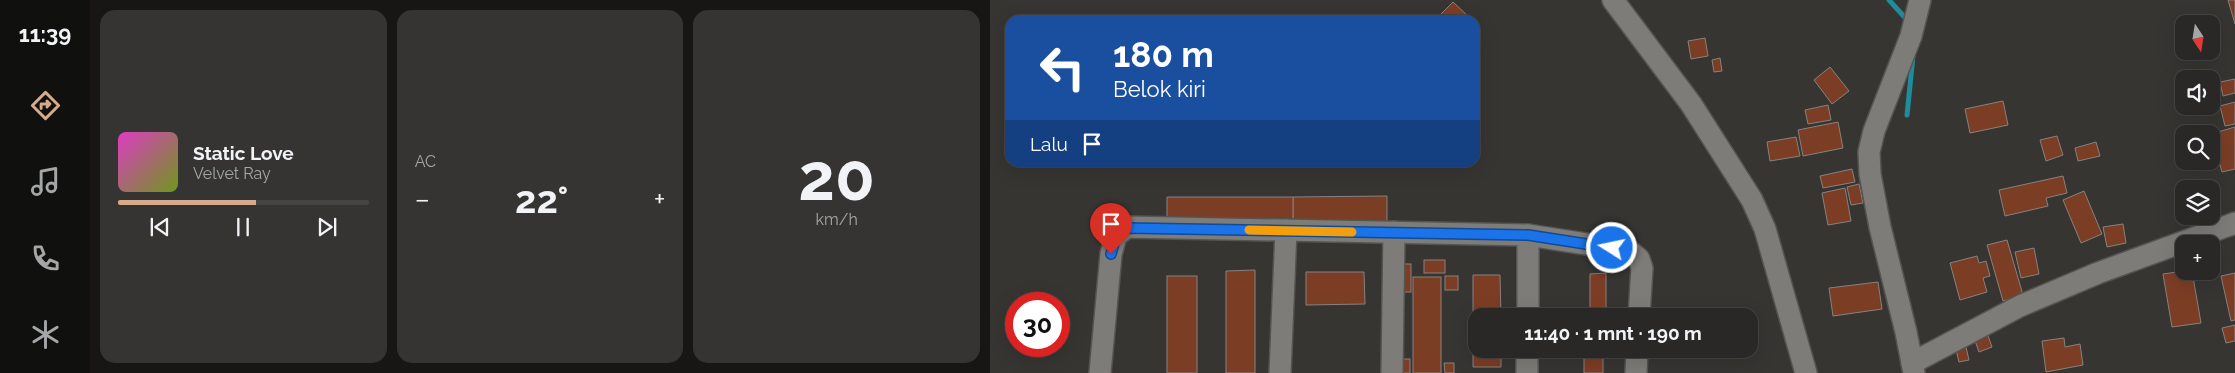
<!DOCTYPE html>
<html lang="id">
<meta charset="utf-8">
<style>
:root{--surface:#292826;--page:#353432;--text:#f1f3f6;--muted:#a5a6a7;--line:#454443;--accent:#d6ab8b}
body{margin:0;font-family:Raleway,sans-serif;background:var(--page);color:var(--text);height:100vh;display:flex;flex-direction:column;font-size:19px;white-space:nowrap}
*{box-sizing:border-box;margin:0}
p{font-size:16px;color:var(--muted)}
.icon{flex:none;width:28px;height:28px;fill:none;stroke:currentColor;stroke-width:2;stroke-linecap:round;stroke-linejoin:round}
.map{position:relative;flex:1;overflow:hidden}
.side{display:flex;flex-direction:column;gap:10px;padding:10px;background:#171615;width:900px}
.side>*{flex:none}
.guide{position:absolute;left:15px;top:15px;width:475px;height:152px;border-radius:15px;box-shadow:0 5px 20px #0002,0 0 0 1px var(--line);background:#1a4fa0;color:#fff;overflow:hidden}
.needle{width:32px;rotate:168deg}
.tools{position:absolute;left:1185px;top:15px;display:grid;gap:10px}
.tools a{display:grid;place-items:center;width:45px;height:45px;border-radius:10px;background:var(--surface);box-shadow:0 5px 20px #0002,0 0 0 1px var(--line);font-size:25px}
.speed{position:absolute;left:15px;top:292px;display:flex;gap:10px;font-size:25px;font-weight:700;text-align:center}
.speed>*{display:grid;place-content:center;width:65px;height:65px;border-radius:50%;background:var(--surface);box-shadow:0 5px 20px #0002,0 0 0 1px var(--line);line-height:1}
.speed .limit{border:8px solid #d22;background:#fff;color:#111}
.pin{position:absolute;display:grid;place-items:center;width:42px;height:42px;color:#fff;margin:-51px -21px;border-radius:50% 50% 50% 0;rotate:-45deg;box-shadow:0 0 5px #0007}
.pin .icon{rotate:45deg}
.me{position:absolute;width:55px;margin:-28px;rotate:280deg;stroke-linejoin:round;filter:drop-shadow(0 0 4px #0008)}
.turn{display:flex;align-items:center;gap:18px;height:105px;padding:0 25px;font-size:22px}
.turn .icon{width:65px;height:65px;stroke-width:2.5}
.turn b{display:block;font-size:35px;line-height:42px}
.then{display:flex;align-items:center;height:48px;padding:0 25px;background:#0003;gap:10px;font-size:19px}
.big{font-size:38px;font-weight:700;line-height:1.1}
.side .tile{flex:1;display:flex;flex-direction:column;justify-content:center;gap:8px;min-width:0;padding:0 18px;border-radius:15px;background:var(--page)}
.side .dial{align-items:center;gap:0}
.dial b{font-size:65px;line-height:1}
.song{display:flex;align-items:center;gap:15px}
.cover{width:60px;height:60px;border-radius:8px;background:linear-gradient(135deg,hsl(310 70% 55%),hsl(80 70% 35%))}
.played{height:5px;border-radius:2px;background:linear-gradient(90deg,var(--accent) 55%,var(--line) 55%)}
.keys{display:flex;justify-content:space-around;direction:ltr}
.heat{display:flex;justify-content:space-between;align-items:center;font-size:28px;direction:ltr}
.side .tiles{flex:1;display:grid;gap:10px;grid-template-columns:repeat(3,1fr)}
.trip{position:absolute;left:478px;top:308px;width:290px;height:50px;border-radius:15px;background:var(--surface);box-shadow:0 5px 20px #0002,0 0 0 1px var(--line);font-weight:700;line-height:50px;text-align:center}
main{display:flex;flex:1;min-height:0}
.tab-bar{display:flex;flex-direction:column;width:90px;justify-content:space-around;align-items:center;background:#10100f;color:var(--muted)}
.tab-bar .icon{width:35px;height:35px}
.tab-bar .selected{color:var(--accent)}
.tab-bar b{font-size:22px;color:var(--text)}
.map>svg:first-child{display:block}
</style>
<main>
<nav class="tab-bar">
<b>11:39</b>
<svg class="icon selected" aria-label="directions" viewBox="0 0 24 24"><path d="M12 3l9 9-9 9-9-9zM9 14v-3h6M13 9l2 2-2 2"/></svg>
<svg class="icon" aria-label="music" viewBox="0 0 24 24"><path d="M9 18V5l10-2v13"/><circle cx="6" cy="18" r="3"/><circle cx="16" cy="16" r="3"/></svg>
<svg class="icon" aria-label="phone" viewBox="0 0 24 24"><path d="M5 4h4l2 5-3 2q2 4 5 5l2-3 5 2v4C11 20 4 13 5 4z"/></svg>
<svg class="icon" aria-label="climate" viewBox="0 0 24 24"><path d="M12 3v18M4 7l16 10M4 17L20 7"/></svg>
</nav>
<section class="side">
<div class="tiles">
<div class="tile">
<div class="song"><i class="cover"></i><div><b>Static Love</b><p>Velvet Ray</p></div></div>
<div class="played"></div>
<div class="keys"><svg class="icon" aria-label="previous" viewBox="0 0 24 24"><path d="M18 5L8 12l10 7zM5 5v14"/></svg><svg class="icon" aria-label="pause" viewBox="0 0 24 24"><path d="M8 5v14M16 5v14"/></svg><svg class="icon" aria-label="next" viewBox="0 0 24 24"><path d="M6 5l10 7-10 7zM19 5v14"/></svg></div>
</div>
<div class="tile"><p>AC</p>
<div class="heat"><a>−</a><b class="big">22°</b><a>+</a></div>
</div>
<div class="tile dial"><b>20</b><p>km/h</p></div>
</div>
</section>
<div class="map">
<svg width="1245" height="373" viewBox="0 0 1245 373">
<rect width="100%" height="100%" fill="#373532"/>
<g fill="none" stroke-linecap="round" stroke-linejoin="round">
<g stroke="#1e8c9a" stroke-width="5">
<path d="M899 0 919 22"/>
<path d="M917 115 923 56"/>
</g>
</g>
<g fill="#7c3d25" stroke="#868280">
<path d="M1238 0H1245V24Z"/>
<path d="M463 2 479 17 476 20H445Z"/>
<path d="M715 38 718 56 701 59 698 41Z"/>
<path d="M730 58 732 71 724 72 722 60Z"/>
<path d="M840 67 859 91 842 104 824 80Z"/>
<path d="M1245 79V93L1233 96 1230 82Z"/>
<path d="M1013 101 1018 125 980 133 975 109Z"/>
<path d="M1245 102V124L1235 126 1230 106Z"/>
<path d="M838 105 841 120 818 124 815 110Z"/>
<path d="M848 122 853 148 813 156 808 130Z"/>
<path d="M1245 127V169L1232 172 1221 134Z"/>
<path d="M1067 136 1073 155 1056 161 1050 140Z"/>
<path d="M806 137 810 156 780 161 777 142Z"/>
<path d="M1106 142 1110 156 1088 161 1085 148Z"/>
<path d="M862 169 865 182 833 188 830 176Z"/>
<path d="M1073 176 1077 193 1056 198 1058 206 1015 216 1009 190Z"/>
<path d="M869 184 873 203 861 205 857 187Z"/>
<path d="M855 188 861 221 838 225 832 193Z"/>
<path d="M1094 191 1112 234 1091 243 1073 200Z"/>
<path d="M397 196V224H303V197Z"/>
<path d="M177 197H303V224L177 225Z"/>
<path d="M1133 224 1136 243 1117 247 1113 227Z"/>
<path d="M1017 240 1033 295 1013 301 997 245Z"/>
<path d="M1044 248 1049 274 1031 278 1025 252Z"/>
<path d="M987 256 989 263 996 261 1000 276 993 278 997 292 970 300 960 263Z"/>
<rect x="434" y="260" width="21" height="13"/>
<rect x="409" y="264" width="12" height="28"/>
<path d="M265 270V373H236V271Z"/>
<path d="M1194 271H1202L1211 323 1182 327 1173 274Z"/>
<path d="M316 272H374L375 304 316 305Z"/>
<path d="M616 273V316H600V274Z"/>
<path d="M1245 273V320L1241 321 1231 276Z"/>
<path d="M483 275H510L511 316H486V349H511V367H483Z"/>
<rect x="177" y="276" width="30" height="97"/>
<rect x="455" y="276" width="13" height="14"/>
<rect x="423" y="277" width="28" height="96"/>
<path d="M888 282 892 309 843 316 839 288Z"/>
<path d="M1245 325V341L1236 343 1232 328Z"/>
<path d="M996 330 1002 347 989 352 983 335Z"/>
<path d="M1074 338 1075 347 1090 344 1093 365 1056 372 1052 341Z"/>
<path d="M976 347 979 360 969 362 966 350Z"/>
<rect x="594" y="349" width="19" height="24"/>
<rect x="411" y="359" width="9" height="14"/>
<path d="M454 363H464V373H455Z"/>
</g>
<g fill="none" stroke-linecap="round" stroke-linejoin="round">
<defs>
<g id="minor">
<path d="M623 0 701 104 762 200 775 229 816 373"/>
<path d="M538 316V235"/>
<path d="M922 363 1030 306 1108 273 1245 223"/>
<path d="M110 373 121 254 126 236 137 227 538 235 622 248 641 252 649 259 652 268 649 316"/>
<path d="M290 373 296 230"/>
<path d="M402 373 404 232"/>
<path d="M537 373V349"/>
<path d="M646 373 647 349"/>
<path d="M924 373 916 332 890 227 880 174 879 152 884 131 921 36 930 0"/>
</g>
</defs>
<use href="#minor" stroke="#565451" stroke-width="24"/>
<use href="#minor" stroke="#7e7c78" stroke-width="21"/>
</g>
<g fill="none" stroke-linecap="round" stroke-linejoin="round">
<defs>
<path id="route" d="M121 254 126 236 137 228 538 235 622 248"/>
</defs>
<use href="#route" stroke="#114b97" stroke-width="12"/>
<use href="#route" stroke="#1a73e8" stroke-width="9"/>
<path stroke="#f59e0b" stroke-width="9" d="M259 230 362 232"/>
</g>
</svg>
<div class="tools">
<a><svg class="needle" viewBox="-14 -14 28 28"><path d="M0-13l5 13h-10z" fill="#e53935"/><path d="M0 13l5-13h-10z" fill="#a5a6a7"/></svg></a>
<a><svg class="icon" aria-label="sound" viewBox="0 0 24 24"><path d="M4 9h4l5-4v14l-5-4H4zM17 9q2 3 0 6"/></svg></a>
<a><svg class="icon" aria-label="search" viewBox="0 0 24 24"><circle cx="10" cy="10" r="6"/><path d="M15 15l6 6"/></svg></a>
<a><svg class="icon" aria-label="layers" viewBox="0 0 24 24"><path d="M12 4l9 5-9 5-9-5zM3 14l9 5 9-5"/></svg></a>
<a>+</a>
</div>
<div class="speed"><div class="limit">30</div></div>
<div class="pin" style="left:121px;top:254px;background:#d93025"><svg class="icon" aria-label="arrive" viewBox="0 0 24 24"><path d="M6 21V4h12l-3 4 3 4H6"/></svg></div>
<svg class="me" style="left:622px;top:248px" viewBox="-20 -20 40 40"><circle r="17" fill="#1a73e8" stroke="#fff" stroke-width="3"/><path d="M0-11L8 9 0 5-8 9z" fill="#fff"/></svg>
<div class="trip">11:40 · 1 mnt · 190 m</div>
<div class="guide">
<div class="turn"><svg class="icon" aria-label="left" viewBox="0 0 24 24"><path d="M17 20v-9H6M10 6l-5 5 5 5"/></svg><div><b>180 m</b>Belok kiri</div></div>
<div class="then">Lalu<svg class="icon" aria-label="arrive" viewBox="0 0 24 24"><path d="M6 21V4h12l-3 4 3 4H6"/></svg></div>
</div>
</div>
</main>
